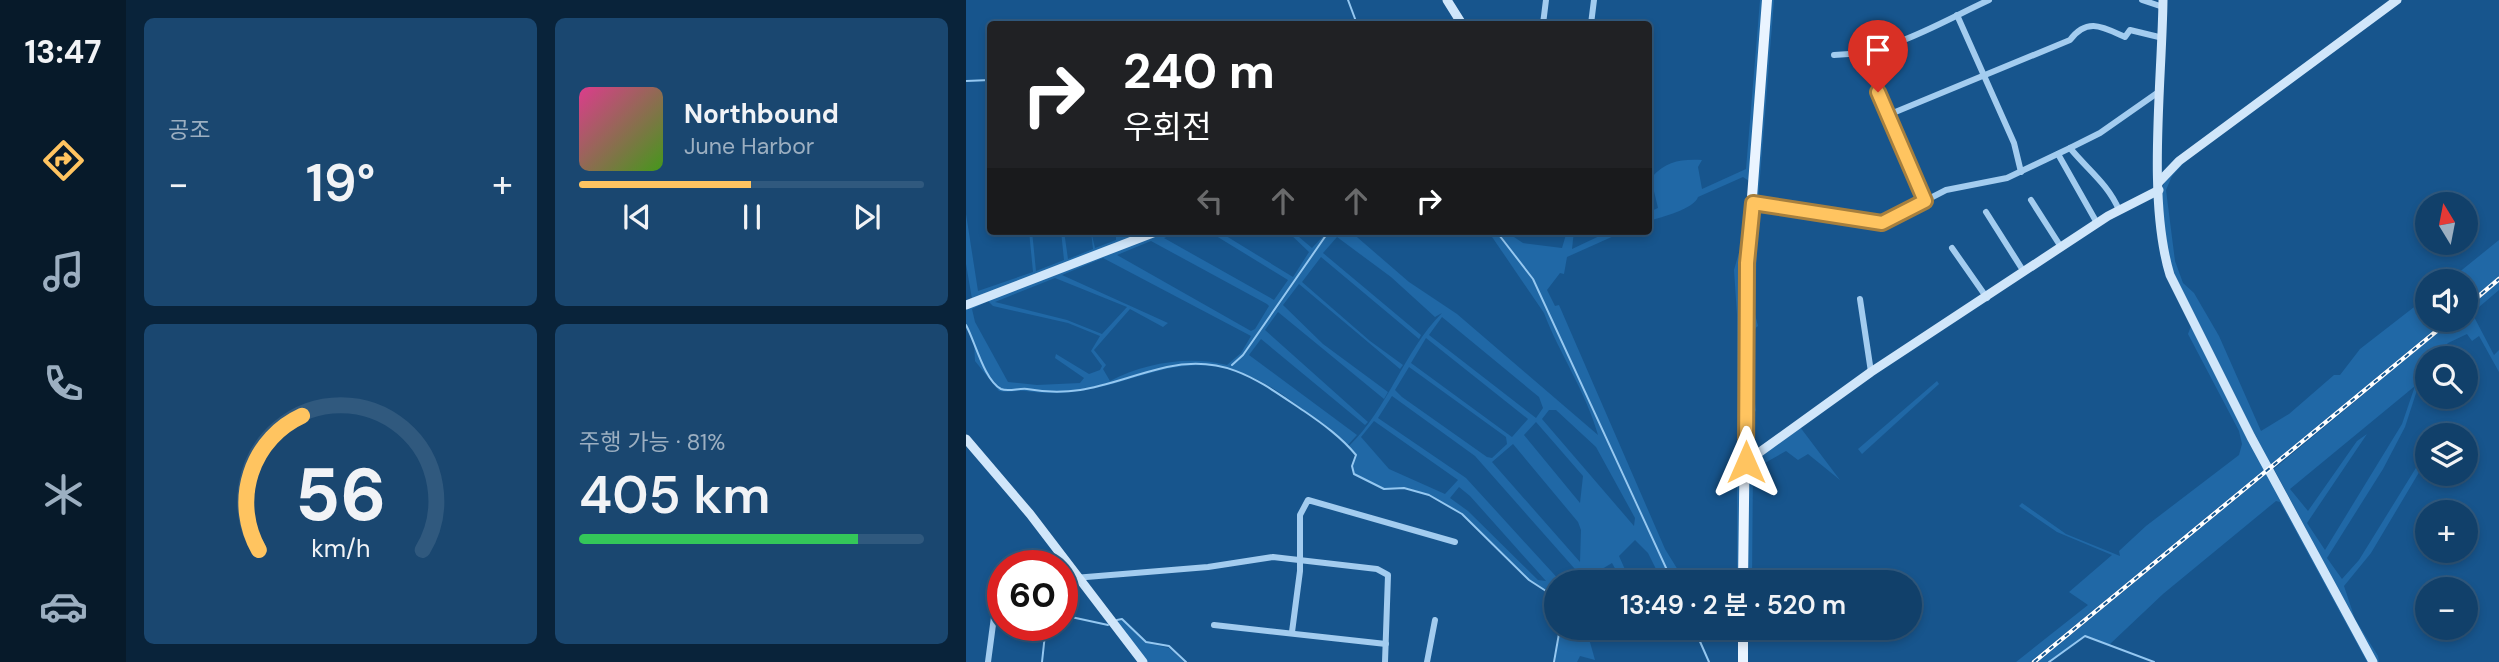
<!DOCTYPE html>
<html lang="ko">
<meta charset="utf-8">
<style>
:root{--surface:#11406a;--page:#1a4770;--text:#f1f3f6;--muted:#9cafc1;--line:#30597e;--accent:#ffc460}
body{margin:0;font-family:"DM Sans","Noto Sans KR",sans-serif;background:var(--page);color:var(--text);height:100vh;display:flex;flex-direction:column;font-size:26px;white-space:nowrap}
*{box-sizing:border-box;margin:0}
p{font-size:23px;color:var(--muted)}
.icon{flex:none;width:38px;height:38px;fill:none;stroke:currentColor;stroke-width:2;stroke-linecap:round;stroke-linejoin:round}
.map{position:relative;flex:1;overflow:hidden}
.panel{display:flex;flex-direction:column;gap:18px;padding:18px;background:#09233a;width:840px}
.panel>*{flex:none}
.top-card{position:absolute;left:21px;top:21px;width:665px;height:214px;border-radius:7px;box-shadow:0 4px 10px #0003,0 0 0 2px var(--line);background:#202124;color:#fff;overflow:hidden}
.needle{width:46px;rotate:350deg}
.fabs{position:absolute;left:1449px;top:192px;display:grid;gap:14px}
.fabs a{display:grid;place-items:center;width:63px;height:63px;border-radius:50%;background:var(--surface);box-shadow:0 4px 10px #0003,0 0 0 2px var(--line);font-size:35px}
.speed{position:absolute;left:21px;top:550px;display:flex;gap:14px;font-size:35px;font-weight:700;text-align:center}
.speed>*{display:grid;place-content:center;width:91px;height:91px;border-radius:50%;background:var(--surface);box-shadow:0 4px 10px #0003,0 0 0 2px var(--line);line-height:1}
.speed .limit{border:10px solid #d22;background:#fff;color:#111}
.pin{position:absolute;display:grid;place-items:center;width:60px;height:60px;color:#fff;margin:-72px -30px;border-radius:50% 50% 50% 0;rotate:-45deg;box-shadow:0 0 7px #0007}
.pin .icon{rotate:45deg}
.me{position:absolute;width:77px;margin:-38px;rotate:0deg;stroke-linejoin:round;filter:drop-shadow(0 0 5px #0008)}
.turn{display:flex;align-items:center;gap:24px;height:147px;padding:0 21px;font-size:32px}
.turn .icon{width:91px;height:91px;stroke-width:2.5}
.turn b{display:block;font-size:49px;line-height:60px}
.lanes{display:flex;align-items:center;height:66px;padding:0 21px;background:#0003;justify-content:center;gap:35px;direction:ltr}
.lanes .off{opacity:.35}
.big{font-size:52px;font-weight:600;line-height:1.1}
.panel .tile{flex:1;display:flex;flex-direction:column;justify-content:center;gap:10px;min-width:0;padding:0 24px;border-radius:10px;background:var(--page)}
.panel .dial{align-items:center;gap:0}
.dial svg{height:182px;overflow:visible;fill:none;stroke:var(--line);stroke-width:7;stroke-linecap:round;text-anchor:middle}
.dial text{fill:var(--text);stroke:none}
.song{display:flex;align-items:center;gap:21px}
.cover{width:84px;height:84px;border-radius:10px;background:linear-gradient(135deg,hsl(330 70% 55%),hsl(100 70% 35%))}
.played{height:7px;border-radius:4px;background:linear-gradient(90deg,var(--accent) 50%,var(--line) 50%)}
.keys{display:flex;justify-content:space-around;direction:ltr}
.heat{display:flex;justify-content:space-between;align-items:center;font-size:38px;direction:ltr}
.charge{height:10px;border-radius:5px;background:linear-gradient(90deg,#34c759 81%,var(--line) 0)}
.panel .tiles{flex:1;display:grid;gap:18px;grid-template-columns:repeat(2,1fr)}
.trip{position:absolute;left:578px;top:570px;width:378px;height:70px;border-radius:35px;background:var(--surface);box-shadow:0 4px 10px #0003,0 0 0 2px var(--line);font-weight:600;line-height:70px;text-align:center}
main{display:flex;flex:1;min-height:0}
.tabs{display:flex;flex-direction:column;width:126px;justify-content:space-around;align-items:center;background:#071a2a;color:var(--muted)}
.tabs .icon{width:49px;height:49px}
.tabs .on{color:var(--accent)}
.tabs b{font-size:32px;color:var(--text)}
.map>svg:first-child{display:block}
</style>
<main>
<nav class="tabs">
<b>13:47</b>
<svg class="icon on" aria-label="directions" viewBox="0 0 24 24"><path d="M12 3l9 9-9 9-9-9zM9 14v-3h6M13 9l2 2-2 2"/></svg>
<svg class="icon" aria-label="music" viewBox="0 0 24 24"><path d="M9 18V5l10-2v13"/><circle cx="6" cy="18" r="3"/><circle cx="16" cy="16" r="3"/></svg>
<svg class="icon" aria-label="phone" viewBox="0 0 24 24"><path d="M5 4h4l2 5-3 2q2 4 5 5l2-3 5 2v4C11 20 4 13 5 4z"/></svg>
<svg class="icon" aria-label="climate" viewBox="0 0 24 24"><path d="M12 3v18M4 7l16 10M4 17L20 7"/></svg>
<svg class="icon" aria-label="car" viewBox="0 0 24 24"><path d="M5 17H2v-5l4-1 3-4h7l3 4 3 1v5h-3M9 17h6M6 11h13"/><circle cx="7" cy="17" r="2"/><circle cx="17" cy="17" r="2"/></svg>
</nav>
<section class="panel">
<div class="tiles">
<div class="tile"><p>공조</p>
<div class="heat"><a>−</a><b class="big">19°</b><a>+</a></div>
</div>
<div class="tile">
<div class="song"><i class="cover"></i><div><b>Northbound</b><p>June Harbor</p></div></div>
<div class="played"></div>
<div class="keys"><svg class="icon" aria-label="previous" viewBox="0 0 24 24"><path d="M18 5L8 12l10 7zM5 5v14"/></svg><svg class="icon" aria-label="pause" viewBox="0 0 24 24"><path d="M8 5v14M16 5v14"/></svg><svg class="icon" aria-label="next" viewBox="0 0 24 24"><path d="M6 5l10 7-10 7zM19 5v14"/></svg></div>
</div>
<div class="tile dial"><svg viewBox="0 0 100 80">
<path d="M14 69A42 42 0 1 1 86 69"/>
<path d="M14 69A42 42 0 0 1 33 10" stroke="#ffc460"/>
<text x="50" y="56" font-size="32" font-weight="700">56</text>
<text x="50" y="72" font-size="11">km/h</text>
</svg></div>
<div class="tile"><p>주행 가능 · 81%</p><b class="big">405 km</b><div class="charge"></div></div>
</div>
</section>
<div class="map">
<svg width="1533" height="662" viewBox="0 0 1533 662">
<rect width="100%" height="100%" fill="#17558d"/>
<g fill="#2068a6" fill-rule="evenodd">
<path d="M794 0H799L792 95 774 583H771V315L768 270 778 235 783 181 777 177 732 197C728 209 696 217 683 221V212L692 208 687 187 682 184H686V177C700 161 715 159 736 160L732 167 736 189 780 169Z"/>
<path d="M804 0H808L792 202H789Z"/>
<path d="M1227 153 1206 176 1200 190 1209 261 1217 283 1228 293 1253 336 1295 431 1323 414 1368 375H1374L1394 349 1461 297V320H1480L1304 465 1211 285C1204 264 1190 206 1197 186 1202 173 1217 163 1227 153Z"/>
<path d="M789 205 792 206 789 314 792 326C780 332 788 395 790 410L787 416 786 456 783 458 784 296Z"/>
<path d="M0 214 12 291 67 272 63 231H66L70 271 98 260 95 231H98L102 259 127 249 125 231 129 248 150 240V231L155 237 172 231H190L6 299 0 264Z"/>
<path d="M197 231H214L198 238 308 300 322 280 242 231H252L327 277 343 252 321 231H326L346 248 362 231 300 324 364 231H384L443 282 491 314 632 435C620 392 593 353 578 313L522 231H530L566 279 706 583H697L682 553 669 540 653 556 665 583H657L646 563 631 572 637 583H608L616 577 509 456 426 396 412 418 500 478 596 583H590V604L580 590 563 580 496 513 463 495 438 487 418 489 389 474 386 466 391 455 382 447C423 408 437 352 476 313L469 317 425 277 371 237 357 253 455 335 453 339 355 257 336 282 404 341 437 365 434 369 333 284 317 305 357 344 422 392 418 399 312 312 299 330 402 422 399 425 295 339 283 355 391 435 381 446C369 428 348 419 332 406 217 315 171 407 59 391 50 390 42 393 33 391L9 361 8 341 0 329V308ZM185 241 301 304 303 306 289 329 285 331 151 255ZM137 258 285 336 275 353 261 365C223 355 178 363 144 381L137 369 140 365 128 350 164 309 197 327 202 323 96 275ZM89 278 161 307 136 334 101 320 29 302ZM22 301 27 306 102 323 134 336 125 351 136 366 134 370 123 374 90 354 89 358 118 378 114 383 71 385 42 382 9 322 6 309ZM476 317 573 397 577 408 570 418 463 335ZM460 338 562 419 546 437 445 363ZM443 367 540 437 541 444 526 458 521 457 436 397 429 390ZM583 410H590L630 447 669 518 668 526 576 419ZM408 421 492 480 479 494 423 469 395 437ZM570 422 617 476 614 503 558 435ZM547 444 612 522 615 530 614 562 526 462ZM493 487 504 496 580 581 572 580 502 511 484 498Z"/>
<path d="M531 231H539L557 243 596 248 601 231H608L606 249 644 231H659L601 257 598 274 594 273 581 290 589 306 593 305 699 549 720 583H708L567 278Z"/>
<path d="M1533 240V276L1500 304V282H1481Z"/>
<path d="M1533 282V290L1506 313 1528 355 1533 350V372L1513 336 1506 341 1501 334 1482 343 1467 359H1461V379L1452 387 1439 427 1417 469 1361 558 1376 579 1393 560 1461 450V459L1405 553 1378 586 1389 619 1412 656 1413 662H1411L1308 469 1487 320H1500V310ZM1449 386 1436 424 1359 550 1341 523 1401 434 1391 441 1342 511 1324 489Z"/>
<path d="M1225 326 1300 468 1064 662H1050L1122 605 1103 592 1146 555 1091 532 1053 506 1056 503 1100 534 1154 556 1153 551 1180 526 1273 455 1276 444 1273 431 1222 334Z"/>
<path d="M971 381 973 384 896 454 892 449Z"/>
<path d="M834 427 874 480 842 454 832 460 820 451 797 464 787 465 786 583H780L783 462Z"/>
<path d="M1303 472 1405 662H1401L1314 502 1310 501 1197 594 1143 645 1119 636 1082 662H1072Z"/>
<path d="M157 620 181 643 203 648 218 662H180L150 622Z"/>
<path d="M595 628H620L629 660 614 656 611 662H589Z"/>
</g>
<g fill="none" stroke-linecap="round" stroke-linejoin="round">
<g stroke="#95c8f1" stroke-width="2">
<path d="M382 0 391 24"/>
<path d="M0 81 24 80"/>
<path d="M530 231 567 279 707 583"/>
<path d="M0 325C9 341 18 380 35 389 42 392 53 388 61 389 118 399 148 379 201 367 260 354 293 381 338 411 357 424 375 437 390 455L386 466 388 474 418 489 438 488 463 495 496 514 563 580 580 591 590 604"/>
<path d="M266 365 277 355 363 231"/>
<path d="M96 615 142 625"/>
<path d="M151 620 156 619 180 642 203 646 220 662"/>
<path d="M728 628 743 662"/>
<path d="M76 662 80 625"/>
<path d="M588 662 594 628"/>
<path d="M1083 662 1119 636 1188 662"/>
</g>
<g stroke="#a3ccef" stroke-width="6">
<path d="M1176 0 1197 7"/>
<path d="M991 15 1048 143 1055 172"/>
<path d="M577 24 580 0"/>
<path d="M625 24 628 0"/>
<path d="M868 55C925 54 973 23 1023 0"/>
<path d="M912 92 959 201"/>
<path d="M922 115 1104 40C1121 17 1137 27 1159 37L1164 30 1197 38"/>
<path d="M1104 148C1122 170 1142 184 1153 210"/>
<path d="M1092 154 1131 223"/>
<path d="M1065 200 1095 247"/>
<path d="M787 203 916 223 980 190 1041 178 1104 148 1134 133 1194 91"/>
<path d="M1020 212 1058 272"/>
<path d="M986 248 1021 298"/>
<path d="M894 299 905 372"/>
<path d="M96 579 242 567 307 557 411 569 422 575 419 662"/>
<path d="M248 625 420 644"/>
<path d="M326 632 334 571V515L342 500 489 542"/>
<path d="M22 662 32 587 37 582"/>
<path d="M461 662 469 620"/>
</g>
<g stroke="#d0e6fa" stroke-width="9">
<path d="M481 0 496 24"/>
<path d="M1197 0C1196 81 1181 200 1204 275L1285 437 1407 662"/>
<path d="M1193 182 1213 161 1431 0"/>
<path d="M0 305 192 231"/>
<path d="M0 439 64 514 177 662"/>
<path d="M780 462 905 372 1142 216 1193 190"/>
</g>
<g stroke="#eaf4ff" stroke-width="10">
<path d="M777 583 781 263 801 0"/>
<path d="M777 628V662"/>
</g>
<defs>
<g id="rail">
<path d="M1500 307 1533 279"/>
<path d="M1068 662 1484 320"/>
</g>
</defs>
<use href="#rail" stroke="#fff" stroke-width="4.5"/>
<use href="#rail" stroke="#17558d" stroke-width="2" stroke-dasharray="5" stroke-linecap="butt"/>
</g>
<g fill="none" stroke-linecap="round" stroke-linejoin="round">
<defs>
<path id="route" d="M780 462 781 263 787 203 916 223 959 201 912 92"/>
</defs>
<use href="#route" stroke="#a67f3e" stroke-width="18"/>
<use href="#route" stroke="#ffc460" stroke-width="12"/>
</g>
</svg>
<div class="fabs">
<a><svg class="needle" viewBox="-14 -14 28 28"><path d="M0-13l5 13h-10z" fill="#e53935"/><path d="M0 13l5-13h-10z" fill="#9cafc1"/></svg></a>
<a><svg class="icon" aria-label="sound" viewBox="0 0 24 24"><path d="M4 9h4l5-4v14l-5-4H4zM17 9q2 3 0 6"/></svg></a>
<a><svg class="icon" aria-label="search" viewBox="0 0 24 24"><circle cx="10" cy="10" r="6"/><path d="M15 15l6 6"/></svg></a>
<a><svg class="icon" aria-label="layers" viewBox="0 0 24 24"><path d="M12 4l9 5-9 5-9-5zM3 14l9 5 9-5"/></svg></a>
<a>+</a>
<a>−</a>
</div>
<div class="speed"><div class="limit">60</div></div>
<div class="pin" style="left:912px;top:92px;background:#d93025"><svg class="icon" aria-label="arrive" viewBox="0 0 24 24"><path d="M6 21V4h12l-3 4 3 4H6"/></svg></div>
<svg class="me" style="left:780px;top:462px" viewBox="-20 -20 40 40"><path d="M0-17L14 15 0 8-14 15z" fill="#ffc460" stroke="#fff" stroke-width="4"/></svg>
<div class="trip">13:49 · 2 분 · 520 m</div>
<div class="top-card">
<div class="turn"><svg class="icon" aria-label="right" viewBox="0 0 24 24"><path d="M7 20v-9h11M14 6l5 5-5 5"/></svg><div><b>240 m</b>우회전</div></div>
<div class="lanes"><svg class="icon off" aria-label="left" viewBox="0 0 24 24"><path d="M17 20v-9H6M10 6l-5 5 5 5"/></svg><svg class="icon off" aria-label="ahead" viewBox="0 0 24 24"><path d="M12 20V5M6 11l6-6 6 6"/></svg><svg class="icon off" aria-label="ahead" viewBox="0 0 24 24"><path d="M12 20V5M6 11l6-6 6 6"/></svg><svg class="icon" aria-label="right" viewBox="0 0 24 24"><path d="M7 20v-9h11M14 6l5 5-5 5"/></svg></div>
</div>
</div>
</main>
